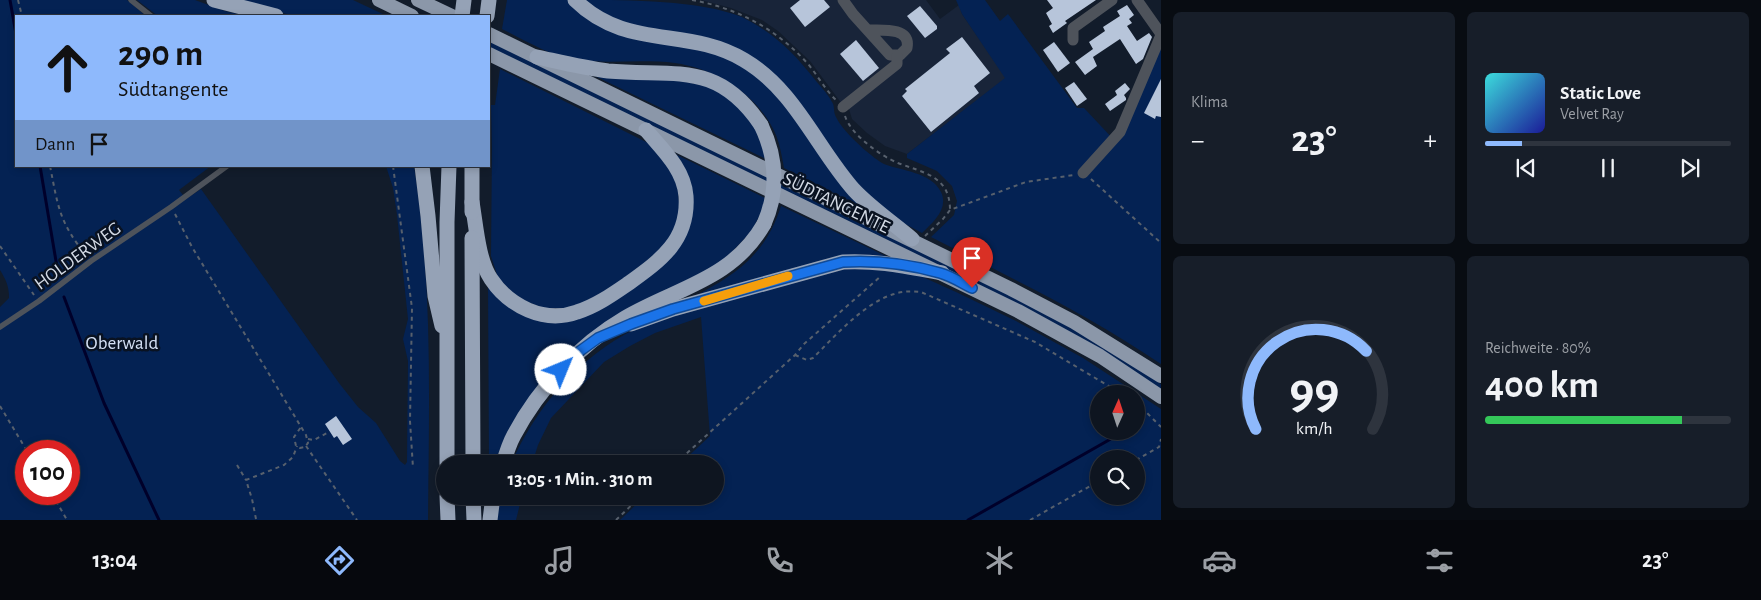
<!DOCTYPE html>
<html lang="de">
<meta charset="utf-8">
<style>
:root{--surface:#0e1520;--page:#171e29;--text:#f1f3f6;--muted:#9b9fa5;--line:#2e343e;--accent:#8eb9fc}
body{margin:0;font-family:"Alegreya Sans",sans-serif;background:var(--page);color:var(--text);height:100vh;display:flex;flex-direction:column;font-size:19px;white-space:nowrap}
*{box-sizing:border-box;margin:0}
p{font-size:16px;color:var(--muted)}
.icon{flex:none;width:28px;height:28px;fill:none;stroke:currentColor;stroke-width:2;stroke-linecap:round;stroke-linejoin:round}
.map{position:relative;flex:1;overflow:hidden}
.drawer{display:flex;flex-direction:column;gap:12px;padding:12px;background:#080c12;width:600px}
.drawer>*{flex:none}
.hud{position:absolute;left:15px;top:15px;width:475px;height:152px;border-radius:0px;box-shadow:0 2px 8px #0003,0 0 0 1px var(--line);background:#8eb9fc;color:#111;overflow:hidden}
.needle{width:32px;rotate:3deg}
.tools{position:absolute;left:1090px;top:385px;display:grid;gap:10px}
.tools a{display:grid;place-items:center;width:55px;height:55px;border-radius:50%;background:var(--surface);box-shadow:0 2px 8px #0003,0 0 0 1px var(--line);font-size:25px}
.speed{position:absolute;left:15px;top:440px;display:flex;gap:10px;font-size:25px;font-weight:700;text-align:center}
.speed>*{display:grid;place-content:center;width:65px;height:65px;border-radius:50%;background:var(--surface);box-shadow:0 2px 8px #0003,0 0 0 1px var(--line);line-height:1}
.speed .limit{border:8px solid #d22;background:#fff;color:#111}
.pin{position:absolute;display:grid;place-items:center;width:42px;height:42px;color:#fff;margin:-51px -21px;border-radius:50% 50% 50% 0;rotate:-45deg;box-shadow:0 0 5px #0007}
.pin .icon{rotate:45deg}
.me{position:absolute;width:55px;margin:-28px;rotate:45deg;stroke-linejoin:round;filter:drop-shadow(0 0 4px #0008)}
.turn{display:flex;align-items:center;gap:18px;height:105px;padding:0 20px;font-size:22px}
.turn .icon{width:65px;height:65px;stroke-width:2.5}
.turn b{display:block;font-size:35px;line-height:42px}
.then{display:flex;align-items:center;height:48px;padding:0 20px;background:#0003;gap:10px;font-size:19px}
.big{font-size:38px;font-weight:700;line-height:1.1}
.drawer .widget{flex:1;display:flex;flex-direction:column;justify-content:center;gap:8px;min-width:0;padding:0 18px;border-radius:8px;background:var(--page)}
.drawer .dial{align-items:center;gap:0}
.dial svg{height:130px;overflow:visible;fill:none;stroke:var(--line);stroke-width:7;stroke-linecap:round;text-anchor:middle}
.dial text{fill:var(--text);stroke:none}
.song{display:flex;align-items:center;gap:15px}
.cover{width:60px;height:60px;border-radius:8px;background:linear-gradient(135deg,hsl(180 70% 55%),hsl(240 70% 35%))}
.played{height:5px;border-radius:2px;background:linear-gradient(90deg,var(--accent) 15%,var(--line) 15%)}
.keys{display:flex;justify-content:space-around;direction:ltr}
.heat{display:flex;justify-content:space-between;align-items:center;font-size:28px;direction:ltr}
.charge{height:8px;border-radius:4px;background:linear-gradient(90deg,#34c759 80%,var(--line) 0)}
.drawer .tiles{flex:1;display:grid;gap:12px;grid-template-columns:repeat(2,1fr)}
.trip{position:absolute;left:436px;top:455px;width:288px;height:50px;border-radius:25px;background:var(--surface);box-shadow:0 2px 8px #0003,0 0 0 1px var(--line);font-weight:700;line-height:50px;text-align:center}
.tabs{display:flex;height:80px;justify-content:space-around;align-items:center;background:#06080d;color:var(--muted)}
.tabs .icon{width:35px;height:35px}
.tabs .active{color:var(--accent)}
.tabs b{font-size:22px;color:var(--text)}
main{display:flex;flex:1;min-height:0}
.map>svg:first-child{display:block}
</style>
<main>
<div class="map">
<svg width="1161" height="520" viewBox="0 0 1161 520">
<rect width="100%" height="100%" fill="#121c2b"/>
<path fill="#182439" d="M701 0H926L940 19 959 5 962 14 1006 78 907 154 885 146 867 133 852 119 849 109 842 104 810 61 778 31 762 20 731 8Z"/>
<g fill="#042253" fill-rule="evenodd">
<path d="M0 0H127L146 16H16V166H211L179 190 186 199 201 189 339 383 358 407 376 423 400 461 405 465 407 462 408 361 403 339 408 319 397 215 393 188 386 166H414C433 284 429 401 428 520H0V307L9 298C9 286 6 280 0 270ZM26 451H69V494H26Z"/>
<path d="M137 0H195L225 11 247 16H158Z"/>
<path d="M231 0H353L387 16H295Z"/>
<path d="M507 0H568L574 6 726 55 772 86 864 208 784 168C782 157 780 145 776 135 759 95 716 69 675 63 642 59 608 64 576 60 550 56 525 40 502 29Z"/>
<path d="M581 0C630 0 699 0 742 17 775 34 793 52 816 81 821 87 828 94 832 102 835 106 833 112 836 117 841 128 857 143 866 151 871 155 878 161 884 164 902 171 931 172 941 192 949 209 933 222 922 233L894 218 869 198 769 72 629 27Z"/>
<path d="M956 0H985L1000 21 1008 14 1077 108H1084L1115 141 1161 40V364C1088 314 1009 277 931 237L954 215 957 201 952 186 937 171 907 158V154L1005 78 962 14Z"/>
<path d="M489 41 1025 302 1118 355 1161 384V391L489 47Z"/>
<path d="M500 69 650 144 677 178 680 214 670 242 619 283 574 308H543L518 298 498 278 491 256 492 147 491 105H495Z"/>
<path d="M655 75 719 89 738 106 758 132 766 159 595 76Z"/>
<path d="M675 154 765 198 762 211 751 232 720 264 635 306 506 435 494 464H489L488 285 493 291 572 319 685 233Z"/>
<path d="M781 206 890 258 693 297C736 275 766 254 781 206Z"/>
<path d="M862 265 914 273 956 292 1016 321 1083 358 1161 409V520H620L645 496H715V464H680L710 436 701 317 655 333 630 346 604 362 551 418 538 445 532 464H511C536 407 579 357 635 329 662 316 694 310 722 301 769 288 815 276 862 265ZM1099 394H1136V431H1099ZM1099 459H1136V496H1099Z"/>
<path d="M500 496H522L516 520H497Z"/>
</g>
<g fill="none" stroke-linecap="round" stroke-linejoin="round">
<g stroke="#00002a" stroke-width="3">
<path d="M10 0 16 34"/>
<path d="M40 166 58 273"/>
<path d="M64 297 104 403 159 520"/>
<path d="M968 520 1123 432"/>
</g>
</g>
<g fill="#b7c5da">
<path d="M800 0H824L830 7 805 27 790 8Z"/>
<path d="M1047 0H1096L1065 21 1067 23 1053 33 1049 26 1052 24 1046 13 1053 8Z"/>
<path d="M1127 5 1134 15 1129 19 1132 23 1127 26 1137 41 1149 33 1152 37 1143 59 1136 64 1120 39 1093 57 1097 66 1085 75 1075 62 1093 49 1089 42 1105 31 1103 27 1120 16 1117 11Z"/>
<path d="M920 6 937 26V29L925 38 907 16Z"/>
<path d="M962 37 990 73 974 86 979 93 931 132 902 96 907 91 905 89 950 53 946 49Z"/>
<path d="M856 40 879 68 863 81 840 54Z"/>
<path d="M1054 42 1070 63 1058 72 1043 50Z"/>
<path d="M1161 79V117L1156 116 1155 119 1144 113Z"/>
<path d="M1074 82 1087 99 1077 106 1065 88Z"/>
<path d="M1125 83 1130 89 1124 95 1126 98V100L1110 111 1105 104 1117 95 1115 91Z"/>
<path d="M336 416 352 439 343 445 337 436 334 438 325 424Z"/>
</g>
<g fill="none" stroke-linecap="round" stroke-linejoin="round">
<g stroke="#57606d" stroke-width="2" stroke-dasharray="4 4" stroke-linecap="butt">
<path d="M18 0 22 16"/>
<path d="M692 0C737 8 777 29 808 64 818 76 826 91 837 101"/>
<path d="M845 116C851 135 881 156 898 163 924 173 950 176 950 210"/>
<path d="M50 166C58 206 59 223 87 256"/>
<path d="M393 166 412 308 410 421 413 468"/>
<path d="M1091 179 1161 243"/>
<path d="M175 214 192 247 306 435 308 443 305 447 300 448 296 446 294 437 301 427"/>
<path d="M925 236 943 219 950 210 1026 182 1074 175"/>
<path d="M0 246 34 295"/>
<path d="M795 355 807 360 813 358C835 336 864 303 894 294 903 291 912 291 921 292L1035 342 1122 394"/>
<path d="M1136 402 1161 427"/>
<path d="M0 406 27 451"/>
<path d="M308 439 314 440 327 433"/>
<path d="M306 446 357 520"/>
<path d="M1136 460 1159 447 1161 439"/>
<path d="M675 464 795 355 804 344 881 276"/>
<path d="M237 465 246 480"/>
<path d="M52 494 67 520"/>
<path d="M256 519 252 499 246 480 284 465 293 457 297 446"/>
<path d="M616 520 641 496"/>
<path d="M1030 520 1099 481"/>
</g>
<g stroke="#4e535b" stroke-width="5.5">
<path d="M131 0 151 16"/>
<path d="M0 327 39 301 91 261 171 207 227 166"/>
</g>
<g stroke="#4e535b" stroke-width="11">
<path d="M843 0 853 14 890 55H900L907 48C911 27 882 30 868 30"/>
<path d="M1137 0 1161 34"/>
<path d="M1073 40V28L1112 0"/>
<path d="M843 107 897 64V56"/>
<path d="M1083 173 1120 132 1161 35"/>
</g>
<g stroke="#8b97a9" stroke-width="14">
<path d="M379 0 412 16"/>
<path d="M418 0 452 16"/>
<path d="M489 34 1011 289 1074 322 1161 376"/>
<path d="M489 54 1018 311 1100 356 1161 397"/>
</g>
<g stroke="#95a2b6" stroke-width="15">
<path d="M214 0 276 16"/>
<path d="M575 0C627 51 687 26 744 60 795 90 816 147 854 190 871 208 893 223 912 239"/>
<path d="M462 16 464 0"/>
<path d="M487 16 489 0"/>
<path d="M537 57C560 62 584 68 608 71 675 77 717 60 761 125"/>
<path d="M422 166 428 216 435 296 442 326"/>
<path d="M472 202C476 225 478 260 491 279 509 306 544 324 577 312 596 306 613 294 629 283 661 260 689 240 686 196 684 169 662 149 646 130"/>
<path d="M472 212V166"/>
<path d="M472 238 473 464"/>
<path d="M631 324 673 309 843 262C877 260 908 267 942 273"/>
<path d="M447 464V222L449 166"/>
<path d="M503 464C506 454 509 444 514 435 539 388 579 345 625 318 676 288 732 280 764 224"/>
<path d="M447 496 448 520"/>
<path d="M473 496 474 520"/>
<path d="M490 520 493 496"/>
</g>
<path stroke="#95a2b6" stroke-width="15" d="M761 125C777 158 779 190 764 224"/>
</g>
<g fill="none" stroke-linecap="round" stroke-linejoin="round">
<defs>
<path id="route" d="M561 370 580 351 598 338 631 324 673 309 843 262C875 260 909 264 940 273 951 276 962 283 972 288"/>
</defs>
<use href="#route" stroke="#114b97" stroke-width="12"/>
<use href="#route" stroke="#1a73e8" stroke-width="9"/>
<path stroke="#f59e0b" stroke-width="9" d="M704 301 788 276"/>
</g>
<g text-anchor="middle" stroke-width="5" stroke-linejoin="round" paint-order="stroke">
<g font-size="19" fill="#d3dae5" stroke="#091221">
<text transform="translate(837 202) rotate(26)" y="7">SÜDTANGENTE</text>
<text transform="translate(77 255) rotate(-36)" y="7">HOLDERWEG</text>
</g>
<g font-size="19" fill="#d5e1f5" stroke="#091221">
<text x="122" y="349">Oberwald</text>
</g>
</g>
</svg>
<div class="tools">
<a><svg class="needle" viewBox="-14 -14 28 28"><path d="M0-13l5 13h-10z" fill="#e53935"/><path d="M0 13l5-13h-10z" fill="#9b9fa5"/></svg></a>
<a><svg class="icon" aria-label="search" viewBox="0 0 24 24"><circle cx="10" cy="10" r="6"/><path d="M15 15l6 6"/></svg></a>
</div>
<div class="speed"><div class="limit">100</div></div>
<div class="pin" style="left:972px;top:288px;background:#d93025"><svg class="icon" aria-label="arrive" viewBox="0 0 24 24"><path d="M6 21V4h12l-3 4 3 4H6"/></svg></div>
<svg class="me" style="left:561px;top:370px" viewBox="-20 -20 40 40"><circle r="19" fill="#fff"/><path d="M0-13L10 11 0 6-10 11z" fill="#1a73e8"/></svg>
<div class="trip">13:05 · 1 Min. · 310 m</div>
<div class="hud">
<div class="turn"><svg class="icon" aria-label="ahead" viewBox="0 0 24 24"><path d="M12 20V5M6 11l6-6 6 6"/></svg><div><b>290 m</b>Südtangente</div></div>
<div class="then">Dann<svg class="icon" aria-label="arrive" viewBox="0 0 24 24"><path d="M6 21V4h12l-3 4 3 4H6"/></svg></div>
</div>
</div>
<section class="drawer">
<div class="tiles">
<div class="widget"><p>Klima</p>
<div class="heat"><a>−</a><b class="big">23°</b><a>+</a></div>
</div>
<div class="widget">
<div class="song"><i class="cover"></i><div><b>Static Love</b><p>Velvet Ray</p></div></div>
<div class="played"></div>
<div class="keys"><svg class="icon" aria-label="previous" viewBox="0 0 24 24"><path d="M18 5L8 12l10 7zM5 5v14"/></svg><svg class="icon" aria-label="pause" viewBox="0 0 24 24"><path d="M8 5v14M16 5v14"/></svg><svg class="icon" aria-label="next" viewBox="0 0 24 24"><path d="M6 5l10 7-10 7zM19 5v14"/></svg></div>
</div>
<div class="widget dial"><svg viewBox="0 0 100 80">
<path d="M14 69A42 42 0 1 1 86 69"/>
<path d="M14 69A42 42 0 0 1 82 21" stroke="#8eb9fc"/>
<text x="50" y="56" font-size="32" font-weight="700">99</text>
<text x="50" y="72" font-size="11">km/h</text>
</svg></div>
<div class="widget"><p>Reichweite · 80%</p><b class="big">400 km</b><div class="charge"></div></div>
</div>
</section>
</main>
<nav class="tabs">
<b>13:04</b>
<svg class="icon active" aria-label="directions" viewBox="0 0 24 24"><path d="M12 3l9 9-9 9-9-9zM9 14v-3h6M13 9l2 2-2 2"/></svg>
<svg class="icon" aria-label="music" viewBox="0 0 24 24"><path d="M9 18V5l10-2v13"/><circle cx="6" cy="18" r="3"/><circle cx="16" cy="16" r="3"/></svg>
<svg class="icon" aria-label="phone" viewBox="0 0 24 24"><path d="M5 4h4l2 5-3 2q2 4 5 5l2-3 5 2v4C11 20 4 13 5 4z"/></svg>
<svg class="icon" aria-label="climate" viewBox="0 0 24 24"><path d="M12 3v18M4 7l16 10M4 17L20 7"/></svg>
<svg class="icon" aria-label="car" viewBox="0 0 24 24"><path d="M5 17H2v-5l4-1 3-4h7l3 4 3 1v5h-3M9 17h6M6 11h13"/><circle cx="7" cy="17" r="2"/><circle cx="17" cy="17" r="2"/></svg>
<svg class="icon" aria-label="filters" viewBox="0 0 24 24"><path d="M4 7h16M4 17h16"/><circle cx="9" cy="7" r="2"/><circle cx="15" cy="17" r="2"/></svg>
<b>23°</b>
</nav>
